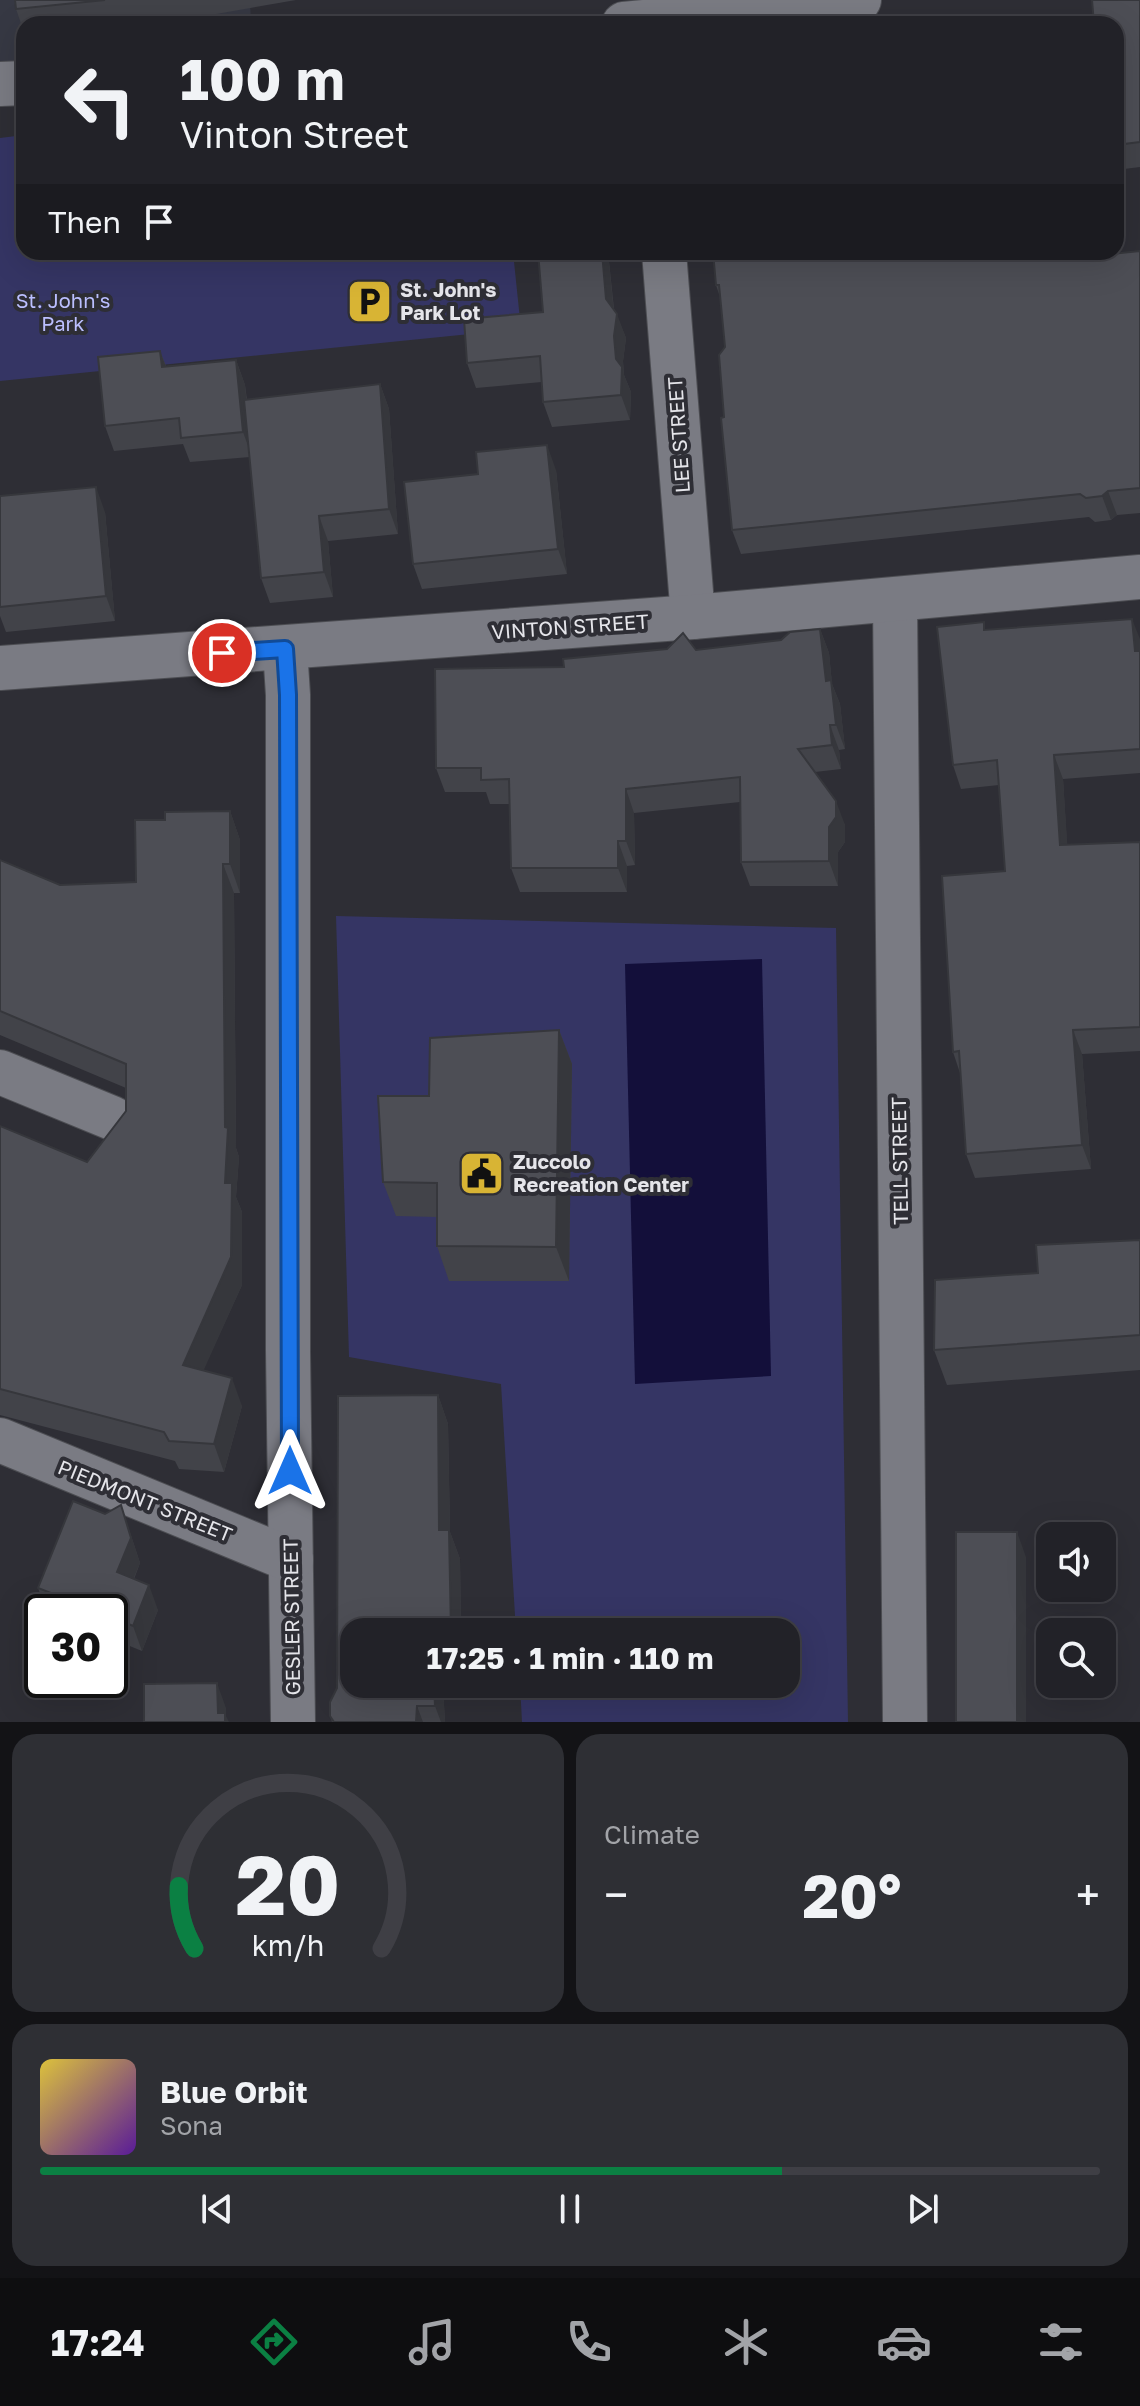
<!DOCTYPE html>
<meta charset="utf-8">
<style>
:root{--surface:#222228;--page:#2e2f34;--text:#f1f3f6;--muted:#a2a4a8;--line:#3f3f45;--accent:#0b8043}
body{margin:0;font-family:"Golos Text",sans-serif;background:var(--page);color:var(--text);height:100vh;display:flex;flex-direction:column;font-size:30px;white-space:nowrap}
*{box-sizing:border-box;margin:0}
p{font-size:26px;color:var(--muted)}
.icon{flex:none;width:44px;height:44px;fill:none;stroke:currentColor;stroke-width:2;stroke-linecap:round;stroke-linejoin:round}
.map{position:relative;height:1722px;overflow:hidden}
.details{display:flex;flex-direction:column;gap:12px;padding:12px;background:#131316;flex:1}
.details>*{flex:none}
.guide{position:absolute;left:16px;top:16px;width:1108px;height:244px;border-radius:24px;box-shadow:0 8px 32px #0002,0 0 0 2px var(--line);background:#222228;color:var(--text);overflow:hidden}
.controls{position:absolute;left:1036px;top:1522px;display:grid;gap:16px}
.controls a{display:grid;place-items:center;width:80px;height:80px;border-radius:16px;background:var(--surface);box-shadow:0 8px 32px #0002,0 0 0 2px var(--line);font-size:40px}
.speed{position:absolute;left:24px;top:1594px;display:flex;gap:16px;font-size:40px;font-weight:700;text-align:center}
.speed>*{display:grid;place-content:center;width:104px;height:104px;border-radius:50%;background:var(--surface);box-shadow:0 8px 32px #0002,0 0 0 2px var(--line);line-height:1}
.speed .limit{border:4px solid #111;border-radius:12px;background:#fff;color:#111}
.pin{position:absolute;display:grid;place-items:center;width:68px;height:68px;color:#fff;margin:-34px;border:4px solid #fff;border-radius:50%;box-shadow:0 2px 8px #0007}
.me{position:absolute;width:88px;margin:-44px;rotate:0deg;stroke-linejoin:round;filter:drop-shadow(0 0 6px #0008)}
.turn{display:flex;align-items:center;gap:28px;height:168px;padding:0 32px;font-size:36px}
.turn .icon{width:104px;height:104px;stroke-width:2.5}
.turn b{display:block;font-size:56px;line-height:68px}
.then{display:flex;align-items:center;height:76px;padding:0 32px;background:#0003;gap:16px;font-size:30px}
.big{font-size:60px;font-weight:700;line-height:1.1}
.details .tile{flex:1;display:flex;flex-direction:column;justify-content:center;gap:12px;min-width:0;padding:0 28px;border-radius:24px;background:var(--page)}
.details .dial{align-items:center;gap:0}
.dial svg{height:208px;overflow:visible;fill:none;stroke:var(--line);stroke-width:7;stroke-linecap:round;text-anchor:middle}
.dial text{fill:var(--text);stroke:none}
.song{display:flex;align-items:center;gap:24px}
.cover{width:96px;height:96px;border-radius:12px;background:linear-gradient(135deg,hsl(50 70% 55%),hsl(270 70% 35%))}
.played{height:8px;border-radius:4px;background:linear-gradient(90deg,var(--accent) 70%,var(--line) 70%)}
.keys{display:flex;justify-content:space-around;direction:ltr}
.heat{display:flex;justify-content:space-between;align-items:center;font-size:44px;direction:ltr}
.details .tiles{flex:1;display:grid;gap:12px;grid-template-columns:1fr 1fr}
.tile:last-child{grid-column:span 2}
.trip{position:absolute;left:340px;top:1618px;width:460px;height:80px;border-radius:24px;background:var(--surface);box-shadow:0 8px 32px #0002,0 0 0 2px var(--line);font-weight:700;line-height:80px;text-align:center}
.tab-bar{display:flex;height:128px;justify-content:space-around;align-items:center;background:#0e0e10;color:var(--muted)}
.tab-bar .icon{width:56px;height:56px}
.tab-bar .active{color:var(--accent)}
.tab-bar b{font-size:36px;color:var(--text)}
.map>svg:first-child{display:block}
</style>
<div class="map">
<svg width="1140" height="1722" viewBox="0 0 1140 1722">
<rect width="100%" height="100%" fill="#2e2e35"/>
<path fill="#363843" d="M0 0H250L251 24H24V98L0 101Z"/>
<g fill="#353564">
<path d="M24 135V252H513L521 329 0 381V138Z"/>
<path d="M336 916 836 928 848 1722H522L520 1684H786V1632H516L501 1384 349 1357Z"/>
</g>
<path fill="#130f3a" d="M762 959 771 1376 635 1384 625 964Z"/>
<g fill="none" stroke-linecap="round" stroke-linejoin="round">
<defs>
<g id="minor">
<path d="M624 24 859 0"/>
<path d="M0 84 24 83"/>
<path d="M664 252 693 617"/>
<path d="M895 601 905 1722"/>
<path d="M285 649 288 695V1351L293 1722"/>
<path d="M0 668 693 617 1140 577"/>
<path d="M0 1072 112 1118"/>
<path d="M0 1440 291 1560"/>
</g>
</defs>
<use href="#minor" stroke="#4c4d52" stroke-width="46"/>
<use href="#minor" stroke="#7a7b83" stroke-width="44"/>
</g>
<g fill="#424349">
<path d="M15 0H296L182 20 144 24H24V32L16 9Z"/>
<path d="M1140 0V167L1116 170V24Z"/>
<path d="M1116 229 1119 253 1140 251V513L1117 515 1111 520 1095 522 1089 517 741 554 732 530 724 417 725 347 720 297 716 285 1116 252Z"/>
<path d="M538 252H608L614 309 626 338 623 361 624 375 631 392 630 420 552 427 543 402 542 382 476 388 467 363 543 312Z"/>
<path d="M160 351 166 366 236 360 245 385 247 400 380 384 389 409 398 534 328 541 333 597 270 603 261 578 250 457 190 462 183 444 114 451 105 426Z"/>
<path d="M556 470 567 574 422 589 413 564Z"/>
<path d="M0 496 105 512 115 621 6 632 0 616Z"/>
<path d="M820 629 829 653 832 684 840 704 845 749 839 750 841 769 815 772 845 825V842L838 852V886H750L741 862 740 802 634 813 635 865 627 866V892H520L511 868 509 804H490L486 792H445L436 768 564 667 781 640Z"/>
<path d="M987 630 1140 639V773L1063 779 1067 845 1140 842V1051L1082 1054 1091 1169 975 1178 966 1154 960 1073 953 1052 1005 871 999 785 961 789 953 765Z"/>
<path d="M230 811 240 840V893H234L236 1148 239 1157 236 1197 242 1212V1285L203 1370 242 1406 224 1472 179 1469 175 1461 0 1415V1126L87 1162 126 1111V1088L0 1035V860L60 885 136 882 165 820Z"/>
<path d="M559 1030 572 1064 569 1281H449L437 1246V1217L396 1216 383 1182 429 1096Z"/>
<path d="M1140 1240V1370L947 1385 934 1350 1038 1273Z"/>
<path d="M438 1395 448 1424 450 1532 460 1559 461 1632H354V1684H452V1688H443L445 1722H332L330 1716V1702L337 1688 338 1396Z"/>
<path d="M121 1505 140 1563 134 1579 158 1610 142 1651 110 1638V1612H47L38 1588 105 1514Z"/>
</g>
<g fill="#36373c">
<path d="M1116 229 1117 230 1121 278 1112 252H1116Z"/>
<path d="M602 252H608L615 323 606 299Z"/>
<path d="M617 314 626 338 623 361 624 375 631 392 630 420 621 395 614 336Z"/>
<path d="M160 351 169 375 162 367Z"/>
<path d="M236 360 245 385 252 457 243 432Z"/>
<path d="M380 384 389 409 398 534 389 509Z"/>
<path d="M547 445 556 470 567 574 558 549Z"/>
<path d="M96 487 105 512 115 621 106 596Z"/>
<path d="M1108 491 1117 515 1111 520 1102 496Z"/>
<path d="M319 516 328 541 333 597 324 572Z"/>
<path d="M1132 619 1140 639V665L1135 651Z"/>
<path d="M820 629 829 653 832 684 840 704 845 749 836 725 826 681Z"/>
<path d="M830 725 839 750 841 769 832 745Z"/>
<path d="M1054 755 1063 779 1069 869 1060 845Z"/>
<path d="M626 789 634 813 635 865 626 841Z"/>
<path d="M836 801 845 825V842L838 852V886L829 861V827Z"/>
<path d="M230 811 240 840V893L230 864Z"/>
<path d="M618 841 627 866V892L618 868Z"/>
<path d="M223 864 234 893 236 1148 239 1157 236 1197 242 1212V1285L193 1394 183 1365 225 1127Z"/>
<path d="M559 1030 572 1064 569 1281 556 1247Z"/>
<path d="M1073 1030 1082 1054 1091 1169 1082 1145Z"/>
<path d="M232 1378 242 1406 224 1472 214 1444Z"/>
<path d="M438 1395 448 1424 450 1532 460 1559 461 1632H451L439 1530Z"/>
<path d="M121 1505 140 1563 126 1597 117 1572Z"/>
<path d="M1017 1532 1026 1557V1722H1017Z"/>
<path d="M149 1585 158 1610 142 1651 133 1626Z"/>
<path d="M217 1683 226 1708V1716L229 1722H221L218 1713Z"/>
<path d="M434 1684H441L443 1688 445 1722H441L435 1706Z"/>
<path d="M417 1706 423 1722H416Z"/>
</g>
<g fill="#4d4e55" stroke="#36373c" stroke-width="2">
<path d="M15 0H105L16 9Z"/>
<path d="M1092 0H1140V142L1116 145V24H1094Z"/>
<path d="M961 17V24H898Z"/>
<path d="M1140 251V488L1108 491 1102 496 1086 498 1080 494 732 530 721 418 724 417 719 355 725 347 719 285H716L713 252H1112V254Z"/>
<path d="M538 252H602L606 299 617 314 614 336 616 359 622 367 621 395 543 402 540 356 467 363 464 319 543 312Z"/>
<path d="M160 351 162 367 236 360 243 432 181 438 179 418 105 426 98 357Z"/>
<path d="M380 384 389 509 319 516 324 572 261 578 244 400Z"/>
<path d="M547 445 558 549 413 564 404 482 478 474 476 452Z"/>
<path d="M96 487 106 596 0 607V496Z"/>
<path d="M1132 619 1135 651H1140V749L1054 755 1060 845 1140 842V1027L1073 1030 1082 1145 966 1154 959 1051 953 1052 942 876 1005 871 997 760 953 765 937 627 984 622V630Z"/>
<path d="M820 629 826 681 831 680 836 725H830L832 745 798 749 836 801V817L829 827V861L741 862 740 777 626 789V841H618V868H511L509 779 481 780V768H436L435 669 564 667 563 659 667 649 683 633 696 650 781 640 790 632Z"/>
<path d="M230 811V864H223L225 1127 228 1128 225 1183H232L231 1257 183 1365 232 1378 214 1444 169 1441 164 1432 0 1389V1126L87 1162 126 1111V1064L0 1011V860L60 885 136 882 135 820H165V812Z"/>
<path d="M559 1030 556 1247 437 1246V1183L383 1182 378 1096H429L430 1038Z"/>
<path d="M1140 1240V1335L934 1350 935 1280 1038 1273 1036 1245Z"/>
<path d="M438 1395 439 1530H449L451 1632H354V1684H434L435 1706H417L416 1722H334L330 1716V1702L337 1688 338 1396Z"/>
<path d="M73 1501 105 1514 121 1505 131 1538 117 1572 149 1585 133 1626 110 1616V1612H99L38 1588Z"/>
<rect x="956" y="1532" width="61" height="190"/>
<path d="M217 1683 218 1713H225V1722H144V1684Z"/>
</g>
<g fill="none" stroke-linecap="round" stroke-linejoin="round">
<defs>
<path id="route" d="M222 653 285 649 288 695 290 1471"/>
</defs>
<use href="#route" stroke="#114b97" stroke-width="20"/>
<use href="#route" stroke="#1a73e8" stroke-width="14"/>
</g>
<defs>
<symbol id="parking-square" viewBox="-11 -11 22 22"><rect x="-9" y="-9" width="18" height="18" rx="4" fill="#d8b434" stroke="#2e2e35"/><path d="M-3.5-5.5H1a3.5 3.5 0 0 1 0 7H-1V5.5H-3.5ZM-1-3.4V-.6H.8a1.4 1.4 0 0 0 0-2.8Z" fill="#111"/></symbol>
<symbol id="civic-square" viewBox="-11 -11 22 22"><rect x="-9" y="-9" width="18" height="18" rx="4" fill="#d8b434" stroke="#2e2e35"/><path d="M-.6-6.5H3V-4.5H.6V-3L4-1V1h2V6H-6V1h2V-1L-.6-3ZM-1.2 2.5V6h2.4V2.5Z" fill="#111"/></symbol>
</defs>
<g fill-rule="evenodd">
<use href="#parking-square" x="344" y="276" width="51" height="51"/>
<use href="#civic-square" x="456" y="1148" width="51" height="51"/>
</g>
<g text-anchor="middle" stroke-width="8" stroke-linejoin="round" paint-order="stroke">
<g font-size="20" font-weight="bold" fill="#e5e5ea" stroke="#2e2e35" text-anchor="start">
<text x="400" y="297">St. John's<tspan x="400" dy="23">Park Lot</tspan></text>
<text x="513" y="1169">Zuccolo<tspan x="513" dy="23">Recreation Center</tspan></text>
</g>
<g font-size="20" fill="#bbbfff" stroke="#2e2e35">
<text x="63" y="308">St. John's<tspan x="63" dy="23">Park</tspan></text>
</g>
<g font-size="20" fill="#e5e5ea" stroke="#2e2e35">
<text transform="translate(679 435) rotate(-94)" y="7">LEE STREET</text>
<text transform="translate(570 627) rotate(-4)" y="7">VINTON STREET</text>
<text transform="translate(900 1161) rotate(-91)" y="7">TELL STREET</text>
<text transform="translate(145 1501) rotate(22)" y="7">PIEDMONT STREET</text>
<text transform="translate(292 1617) rotate(-91)" y="7">GESLER STREET</text>
</g>
</g>
</svg>
<div class="controls">
<a><svg class="icon" aria-label="sound" viewBox="0 0 24 24"><path d="M4 9h4l5-4v14l-5-4H4zM17 9q2 3 0 6"/></svg></a>
<a><svg class="icon" aria-label="search" viewBox="0 0 24 24"><circle cx="10" cy="10" r="6"/><path d="M15 15l6 6"/></svg></a>
</div>
<div class="speed"><div class="limit">30</div></div>
<div class="pin" style="left:222px;top:653px;background:#d93025"><svg class="icon" aria-label="arrive" viewBox="0 0 24 24"><path d="M6 21V4h12l-3 4 3 4H6"/></svg></div>
<svg class="me" style="left:290px;top:1471px" viewBox="-20 -20 40 40"><path d="M0-17L14 15 0 8-14 15z" fill="#1a73e8" stroke="#fff" stroke-width="4"/></svg>
<div class="trip">17:25 · 1 min · 110 m</div>
<div class="guide">
<div class="turn"><svg class="icon" aria-label="left" viewBox="0 0 24 24"><path d="M17 20v-9H6M10 6l-5 5 5 5"/></svg><div><b>100 m</b>Vinton Street</div></div>
<div class="then">Then<svg class="icon" aria-label="arrive" viewBox="0 0 24 24"><path d="M6 21V4h12l-3 4 3 4H6"/></svg></div>
</div>
</div>
<section class="details">
<div class="tiles">
<div class="tile dial"><svg viewBox="0 0 100 80">
<path d="M14 69A42 42 0 1 1 86 69"/>
<path d="M14 69A42 42 0 0 1 8 45" stroke="#0b8043"/>
<text x="50" y="56" font-size="32" font-weight="700">20</text>
<text x="50" y="72" font-size="11">km/h</text>
</svg></div>
<div class="tile"><p>Climate</p>
<div class="heat"><a>−</a><b class="big">20°</b><a>+</a></div>
</div>
<div class="tile">
<div class="song"><i class="cover"></i><div><b>Blue Orbit</b><p>Sona</p></div></div>
<div class="played"></div>
<div class="keys"><svg class="icon" aria-label="previous" viewBox="0 0 24 24"><path d="M18 5L8 12l10 7zM5 5v14"/></svg><svg class="icon" aria-label="pause" viewBox="0 0 24 24"><path d="M8 5v14M16 5v14"/></svg><svg class="icon" aria-label="next" viewBox="0 0 24 24"><path d="M6 5l10 7-10 7zM19 5v14"/></svg></div>
</div>
</div>
</section>
<nav class="tab-bar">
<b>17:24</b>
<svg class="icon active" aria-label="directions" viewBox="0 0 24 24"><path d="M12 3l9 9-9 9-9-9zM9 14v-3h6M13 9l2 2-2 2"/></svg>
<svg class="icon" aria-label="music" viewBox="0 0 24 24"><path d="M9 18V5l10-2v13"/><circle cx="6" cy="18" r="3"/><circle cx="16" cy="16" r="3"/></svg>
<svg class="icon" aria-label="phone" viewBox="0 0 24 24"><path d="M5 4h4l2 5-3 2q2 4 5 5l2-3 5 2v4C11 20 4 13 5 4z"/></svg>
<svg class="icon" aria-label="climate" viewBox="0 0 24 24"><path d="M12 3v18M4 7l16 10M4 17L20 7"/></svg>
<svg class="icon" aria-label="car" viewBox="0 0 24 24"><path d="M5 17H2v-5l4-1 3-4h7l3 4 3 1v5h-3M9 17h6M6 11h13"/><circle cx="7" cy="17" r="2"/><circle cx="17" cy="17" r="2"/></svg>
<svg class="icon" aria-label="filters" viewBox="0 0 24 24"><path d="M4 7h16M4 17h16"/><circle cx="9" cy="7" r="2"/><circle cx="15" cy="17" r="2"/></svg>
</nav>
